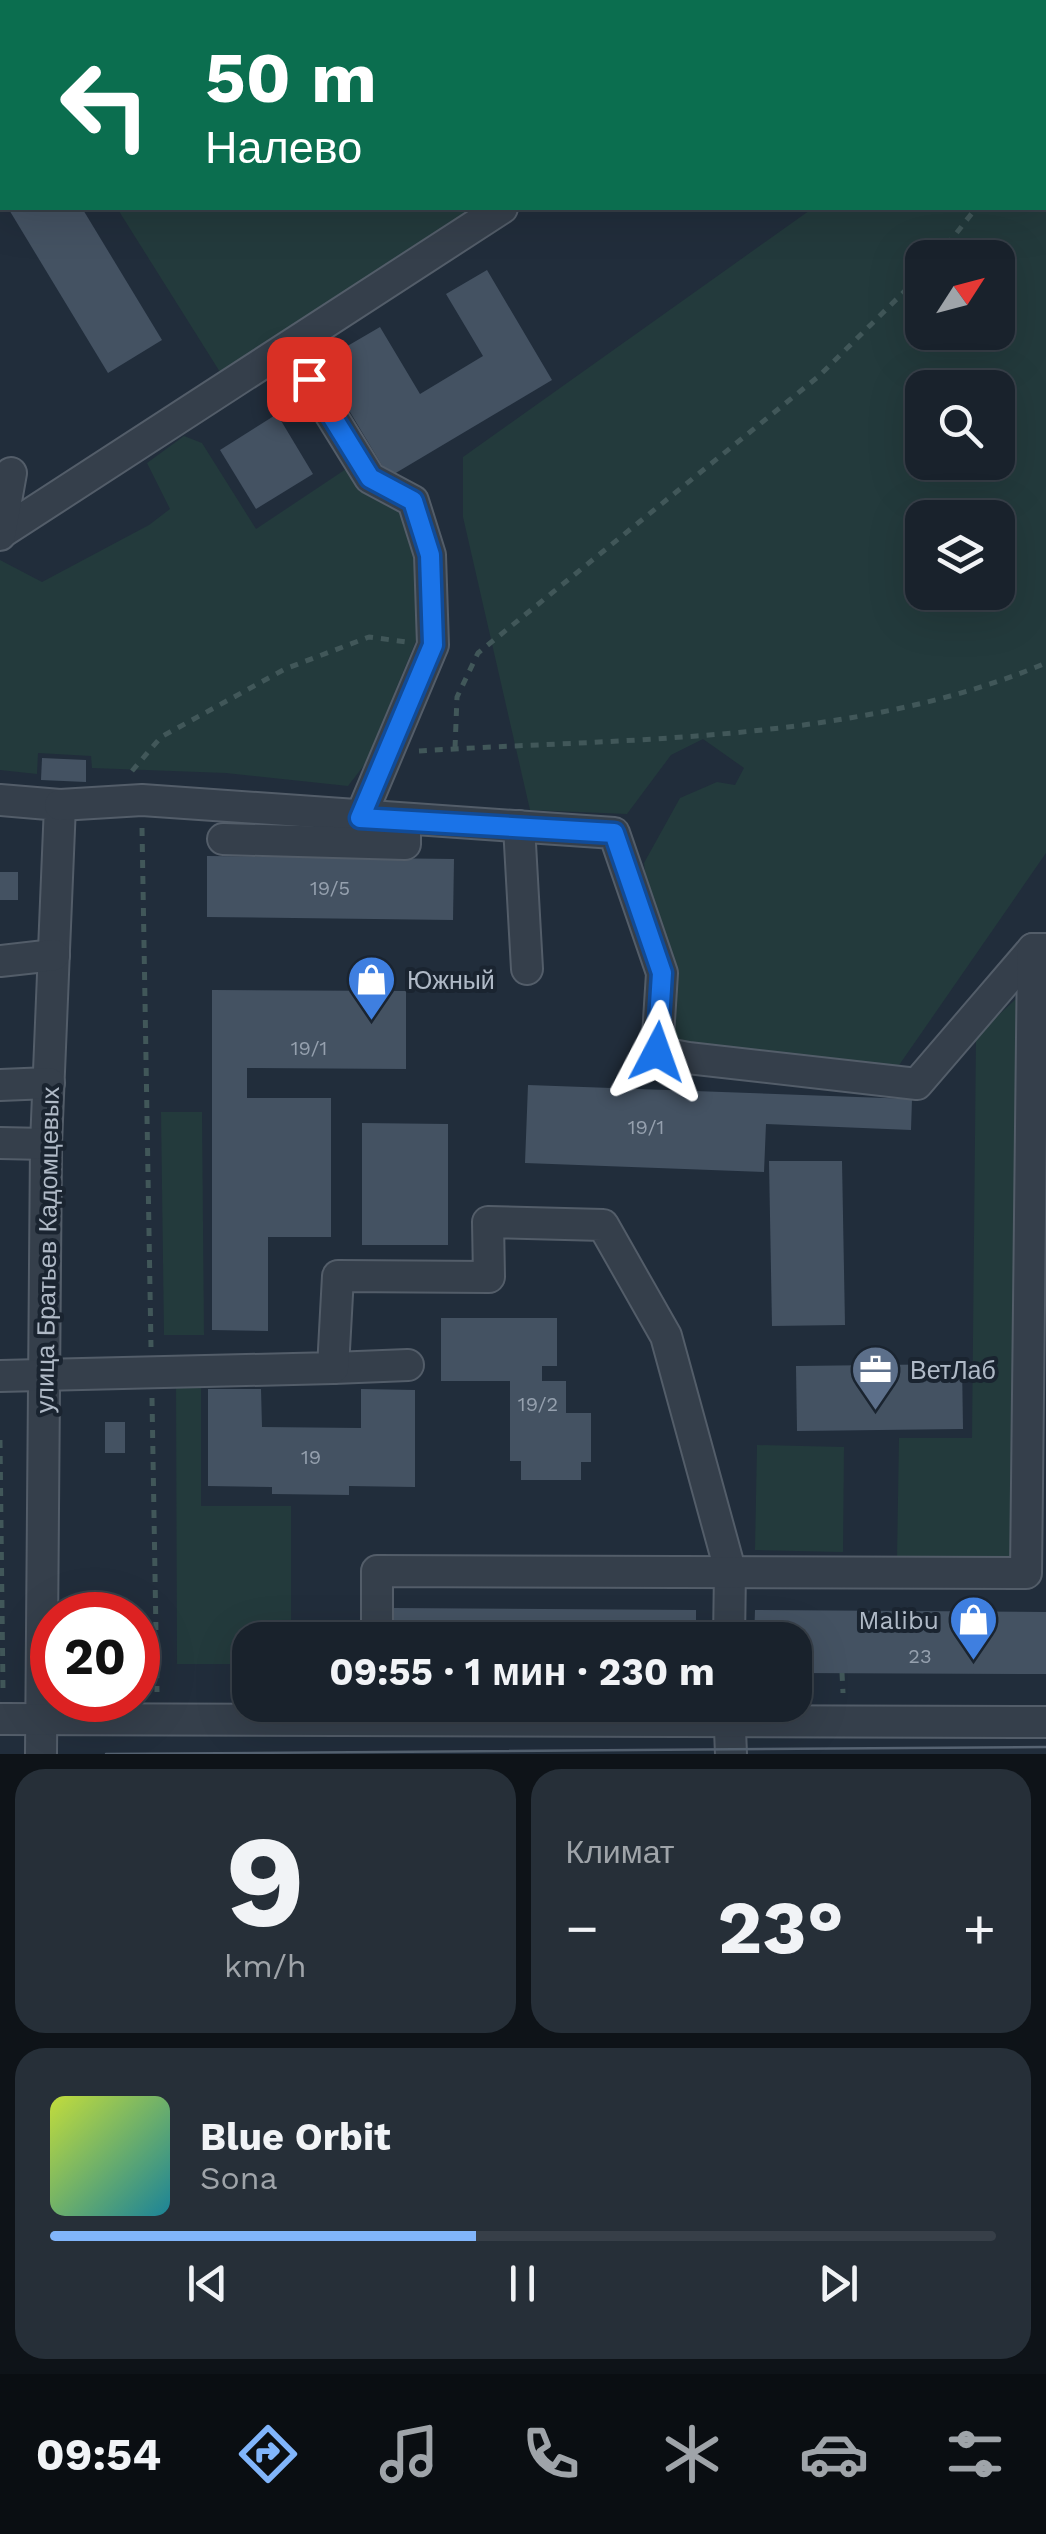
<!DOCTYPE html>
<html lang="ru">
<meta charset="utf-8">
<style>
:root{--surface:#19222c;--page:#262f38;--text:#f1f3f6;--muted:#9fa4a9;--line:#373f48;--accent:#81b5fb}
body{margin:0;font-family:"Work Sans",sans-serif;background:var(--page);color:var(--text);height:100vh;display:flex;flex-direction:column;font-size:38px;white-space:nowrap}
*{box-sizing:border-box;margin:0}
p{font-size:32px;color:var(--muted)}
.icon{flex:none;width:55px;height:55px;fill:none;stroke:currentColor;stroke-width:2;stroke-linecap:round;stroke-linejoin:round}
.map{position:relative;height:1754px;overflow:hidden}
.panel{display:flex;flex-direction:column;gap:15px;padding:15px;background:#0e1318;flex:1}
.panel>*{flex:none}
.banner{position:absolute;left:0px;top:0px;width:1048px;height:210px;box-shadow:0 10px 40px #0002,0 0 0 2px var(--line);background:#0b6e4f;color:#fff;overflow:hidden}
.needle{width:65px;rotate:54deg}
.buttons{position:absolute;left:905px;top:240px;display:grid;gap:20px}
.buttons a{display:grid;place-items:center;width:110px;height:110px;border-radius:20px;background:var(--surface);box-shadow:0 10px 40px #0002,0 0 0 2px var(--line);font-size:50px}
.speed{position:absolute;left:30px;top:1592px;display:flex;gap:20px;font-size:50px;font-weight:700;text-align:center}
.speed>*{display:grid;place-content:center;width:130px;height:130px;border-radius:50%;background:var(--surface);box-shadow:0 10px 40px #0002,0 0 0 2px var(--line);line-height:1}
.speed .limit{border:15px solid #d22;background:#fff;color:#111}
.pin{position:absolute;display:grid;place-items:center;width:85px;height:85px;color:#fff;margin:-42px;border-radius:20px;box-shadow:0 5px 15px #0006}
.me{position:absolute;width:110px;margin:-55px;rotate:4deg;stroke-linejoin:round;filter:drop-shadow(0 0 8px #0008)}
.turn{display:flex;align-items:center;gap:35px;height:210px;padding:0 40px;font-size:45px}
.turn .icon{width:130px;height:130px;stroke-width:2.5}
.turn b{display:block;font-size:70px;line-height:85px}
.big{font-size:75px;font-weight:700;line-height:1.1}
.panel .card{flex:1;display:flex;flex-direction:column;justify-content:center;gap:15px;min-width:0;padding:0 35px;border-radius:30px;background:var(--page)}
.panel .dial{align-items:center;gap:0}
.dial b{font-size:130px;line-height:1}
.song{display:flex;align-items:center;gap:30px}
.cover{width:120px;height:120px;border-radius:15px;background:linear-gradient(135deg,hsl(70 70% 55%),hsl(190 70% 35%))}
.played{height:10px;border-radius:5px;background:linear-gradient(90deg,var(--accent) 45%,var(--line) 45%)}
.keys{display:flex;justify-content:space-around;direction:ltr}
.heat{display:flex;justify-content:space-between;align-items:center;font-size:55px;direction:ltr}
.panel .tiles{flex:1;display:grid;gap:15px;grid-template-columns:1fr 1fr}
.card:last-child{grid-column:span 2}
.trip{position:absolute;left:232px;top:1622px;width:580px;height:100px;border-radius:30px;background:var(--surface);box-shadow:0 10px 40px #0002,0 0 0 2px var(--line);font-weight:700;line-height:100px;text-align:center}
.tab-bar{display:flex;height:160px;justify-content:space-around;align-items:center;background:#0a0e12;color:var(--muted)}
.tab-bar .icon{width:70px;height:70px}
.tab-bar .on{color:var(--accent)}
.tab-bar b{font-size:45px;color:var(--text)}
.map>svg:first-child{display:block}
</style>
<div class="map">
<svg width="1046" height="1754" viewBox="0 0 1046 1754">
<rect width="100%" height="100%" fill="#212d3b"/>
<g fill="#233a3c" fill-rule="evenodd">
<path d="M0 0H473L475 2H2L0 110Z"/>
<path d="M1046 6V853L895 1071 661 1041 644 863 680 798 717 782 735 785 744 768 703 739 671 755 627 814 530 810 463 517V457L813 208H1045ZM922 258H998V332H922ZM922 388H998V462H922ZM922 518H998V592H922Z"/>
<path d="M117 208H484L225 380Z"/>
<path d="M184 436 202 443 256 529 349 467 400 508 420 559 418 636 365 764 348 786 226 773 92 768 91 756 38 753 37 774 0 770V560L42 582 149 525 170 509 147 463Z"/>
<path d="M1017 998 1012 1561 897 1559 899 1438H972L976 1036Z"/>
<path d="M161 1112H202L204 1335H164Z"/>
<path d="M176 1382H201V1506H291V1640H250V1664H177Z"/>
<path d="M757 1445 844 1447 843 1552 755 1550Z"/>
</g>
<g fill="#445262">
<path d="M8 208H82L162 340 108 373Z"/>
<path d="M487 270 552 380 389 477 320 362 380 327 420 394 483 356 446 294Z"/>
<path d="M277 414 313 474 256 509 220 450Z"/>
<path d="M42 758 86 760V782L41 780Z"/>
<path d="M207 856 454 859 453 920 207 917Z"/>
<rect x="0" y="872" width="18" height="28"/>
<path d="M212 990 406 991V1069L247 1068V1098H331V1237H268V1331L212 1330Z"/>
<path d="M528 1085 912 1099 911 1130 766 1124 764 1172 525 1163Z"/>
<path d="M362 1123 448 1124V1245H362Z"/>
<path d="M769 1161H842L845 1325 772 1326Z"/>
<path d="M441 1318H557V1366H542V1381H566V1413H591V1462H581V1480H521V1461H510V1381H441Z"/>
<path d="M962 1364 963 1429 797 1431 796 1366Z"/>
<path d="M208 1389H261L262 1427 361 1428V1389L415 1390V1487L349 1486V1495L272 1494V1487L208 1486Z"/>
<rect x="105" y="1422" width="20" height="31"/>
<path d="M394 1608 696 1610V1640H394Z"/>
<path d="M755 1610 1046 1612V1674L795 1673V1640H754Z"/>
</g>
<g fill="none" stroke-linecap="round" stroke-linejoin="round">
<defs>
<g id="minor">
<path d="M643 0 644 2"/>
<path d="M289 347 370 478 413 501 430 555 433 645 360 818"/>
<path d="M1 533 502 208"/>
<path d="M0 535 11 473"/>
<path d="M0 800 60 805 46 1144 41 1754"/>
<path d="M60 805 142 800 614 833 662 973 657 1052 688 1058 917 1084 1033 949"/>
<path d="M519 826 527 969"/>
<path d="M223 839 405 844V821"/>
<path d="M0 961 54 955"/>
<path d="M0 1085 49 1083"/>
<path d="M0 1143 46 1144"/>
<path d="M333 1368 408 1365"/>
<path d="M0 1376 333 1368 338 1276 489 1277 488 1222 603 1225 666 1336 730 1570 729 1640"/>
<path d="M377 1640V1571L1026 1573 1033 949H1046"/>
<path d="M729 1705 731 1754"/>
<path d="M0 1719 1046 1722"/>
</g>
</defs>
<use href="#minor" stroke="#535d69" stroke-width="34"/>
<g stroke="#415759" stroke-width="5" stroke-dasharray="8 8" stroke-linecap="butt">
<path d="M1045 116 1046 115"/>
<path d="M937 258 976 208"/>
<path d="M455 748 457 697 478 653 819 376 922 274"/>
<path d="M419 751C623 738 855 744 1046 663"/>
<path d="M132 771 161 737 285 669 369 637 407 642"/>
<path d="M142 828 151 1347"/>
<path d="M152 1398 157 1692"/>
<path d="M0 1440 3 1691"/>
<path d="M842 1673 843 1693"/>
</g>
<use href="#minor" stroke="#353f4b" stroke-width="30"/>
<path stroke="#566372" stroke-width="2.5" d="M106 1754 1046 1747"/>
</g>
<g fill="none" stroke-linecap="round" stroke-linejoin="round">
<defs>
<path id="route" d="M309 379 370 478 413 501 430 555 433 645 360 818 614 833 662 973 657 1052"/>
</defs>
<use href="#route" stroke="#114b97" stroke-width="25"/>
<use href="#route" stroke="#1a73e8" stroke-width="18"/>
</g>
<defs>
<symbol id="shop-pin" viewBox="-11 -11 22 30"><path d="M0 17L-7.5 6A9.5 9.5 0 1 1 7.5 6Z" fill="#3f7fe0" stroke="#1a2430"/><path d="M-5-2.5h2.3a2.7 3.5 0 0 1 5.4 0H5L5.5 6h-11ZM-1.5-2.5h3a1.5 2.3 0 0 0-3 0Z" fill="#fff"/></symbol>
<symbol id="office-pin" viewBox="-11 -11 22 30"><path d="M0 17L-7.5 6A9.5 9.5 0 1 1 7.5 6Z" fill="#5c6f8a" stroke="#1a2430"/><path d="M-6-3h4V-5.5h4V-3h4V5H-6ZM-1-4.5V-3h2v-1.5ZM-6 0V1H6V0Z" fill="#fff"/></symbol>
</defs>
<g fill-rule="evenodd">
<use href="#shop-pin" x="344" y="952" width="55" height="75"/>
<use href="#office-pin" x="848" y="1342" width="55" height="75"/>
<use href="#shop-pin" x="946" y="1592" width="55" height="75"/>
</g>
<g text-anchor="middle" stroke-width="8" stroke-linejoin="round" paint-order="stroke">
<g font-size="20" fill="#95a0ae">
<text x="330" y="895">19/5</text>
<text x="309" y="1055">19/1</text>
<text x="646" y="1134">19/1</text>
<text x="538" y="1411">19/2</text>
<text x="311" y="1464">19</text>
<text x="920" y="1663">23</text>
</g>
<g font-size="25" fill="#b0bac7" stroke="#1a2430" text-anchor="start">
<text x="407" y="989">Южный</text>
<text x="910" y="1379">ВетЛаб</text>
<text x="939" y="1629" text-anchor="end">Malibu</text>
</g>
<g font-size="25" fill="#b0bac7" stroke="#1a2430">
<text transform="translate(47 1250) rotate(-89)" y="9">улица Братьев Кадомцевых</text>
</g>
</g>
</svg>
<div class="buttons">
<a><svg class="needle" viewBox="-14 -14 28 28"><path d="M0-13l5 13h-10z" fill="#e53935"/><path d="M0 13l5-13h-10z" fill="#9fa4a9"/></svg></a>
<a><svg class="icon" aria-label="search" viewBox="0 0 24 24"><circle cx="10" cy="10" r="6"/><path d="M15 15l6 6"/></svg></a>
<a><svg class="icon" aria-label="layers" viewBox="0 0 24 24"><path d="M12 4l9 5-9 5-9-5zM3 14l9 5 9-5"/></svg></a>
</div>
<div class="speed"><div class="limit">20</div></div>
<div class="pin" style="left:309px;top:379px;background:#d93025"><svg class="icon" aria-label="arrive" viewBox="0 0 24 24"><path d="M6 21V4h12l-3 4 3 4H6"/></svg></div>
<svg class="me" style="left:657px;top:1052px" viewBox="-20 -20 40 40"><path d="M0-17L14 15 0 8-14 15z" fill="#1a73e8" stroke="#fff" stroke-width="4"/></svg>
<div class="trip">09:55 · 1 мин · 230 m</div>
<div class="banner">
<div class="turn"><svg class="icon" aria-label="left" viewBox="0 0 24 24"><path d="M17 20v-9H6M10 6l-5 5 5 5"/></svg><div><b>50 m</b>Налево</div></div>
</div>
</div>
<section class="panel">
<div class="tiles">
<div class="card dial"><b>9</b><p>km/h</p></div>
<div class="card"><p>Климат</p>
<div class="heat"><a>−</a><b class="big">23°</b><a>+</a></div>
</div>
<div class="card">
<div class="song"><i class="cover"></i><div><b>Blue Orbit</b><p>Sona</p></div></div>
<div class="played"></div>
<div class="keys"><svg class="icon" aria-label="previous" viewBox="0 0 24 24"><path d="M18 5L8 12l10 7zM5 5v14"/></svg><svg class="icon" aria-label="pause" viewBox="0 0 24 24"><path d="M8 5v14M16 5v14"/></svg><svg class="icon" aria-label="next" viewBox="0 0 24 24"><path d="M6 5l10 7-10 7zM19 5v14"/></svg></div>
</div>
</div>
</section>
<nav class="tab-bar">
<b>09:54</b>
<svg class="icon on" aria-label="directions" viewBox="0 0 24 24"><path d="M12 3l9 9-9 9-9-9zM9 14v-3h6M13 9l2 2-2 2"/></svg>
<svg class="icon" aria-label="music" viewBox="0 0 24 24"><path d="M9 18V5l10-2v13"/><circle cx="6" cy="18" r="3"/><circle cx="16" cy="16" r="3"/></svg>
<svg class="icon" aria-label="phone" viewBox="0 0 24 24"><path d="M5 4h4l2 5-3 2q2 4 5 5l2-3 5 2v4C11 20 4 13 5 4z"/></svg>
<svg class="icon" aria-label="climate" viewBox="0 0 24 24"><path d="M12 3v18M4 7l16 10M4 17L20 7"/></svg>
<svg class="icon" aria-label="car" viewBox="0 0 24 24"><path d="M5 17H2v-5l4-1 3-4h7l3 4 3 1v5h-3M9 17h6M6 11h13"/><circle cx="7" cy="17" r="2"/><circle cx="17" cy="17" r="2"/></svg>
<svg class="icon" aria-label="filters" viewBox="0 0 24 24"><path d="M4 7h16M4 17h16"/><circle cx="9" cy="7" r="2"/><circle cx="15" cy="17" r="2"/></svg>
</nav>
